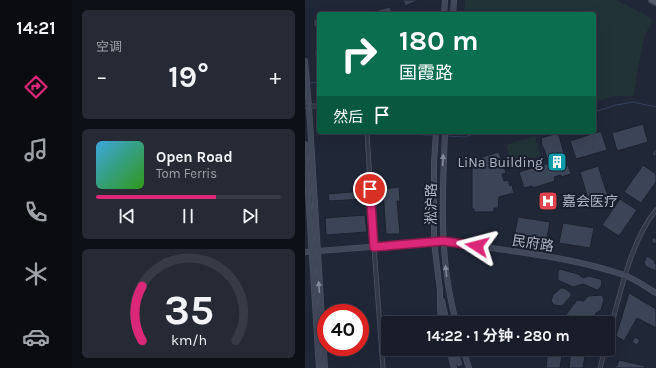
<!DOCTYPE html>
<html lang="zh">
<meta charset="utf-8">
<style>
:root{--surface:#181d29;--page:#252a35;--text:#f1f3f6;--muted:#9fa2a8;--line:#363b46;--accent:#db2777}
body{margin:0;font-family:Karla,"Noto Sans SC",sans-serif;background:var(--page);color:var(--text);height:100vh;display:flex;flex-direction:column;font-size:15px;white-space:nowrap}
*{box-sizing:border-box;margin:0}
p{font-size:13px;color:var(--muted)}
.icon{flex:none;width:22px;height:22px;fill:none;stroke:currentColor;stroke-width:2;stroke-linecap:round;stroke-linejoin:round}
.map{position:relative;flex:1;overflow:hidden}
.details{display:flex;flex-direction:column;gap:10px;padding:10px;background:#0d1017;width:233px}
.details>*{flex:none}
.banner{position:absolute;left:12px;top:12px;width:279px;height:122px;border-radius:4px;box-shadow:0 4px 16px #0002,0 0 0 1px var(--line);background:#0b6e4f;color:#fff;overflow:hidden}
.speed{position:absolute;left:12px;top:304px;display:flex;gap:8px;font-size:20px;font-weight:700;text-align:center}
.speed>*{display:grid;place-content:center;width:52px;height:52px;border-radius:50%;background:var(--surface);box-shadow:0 4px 16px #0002,0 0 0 1px var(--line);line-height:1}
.speed .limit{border:6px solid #d22;background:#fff;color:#111}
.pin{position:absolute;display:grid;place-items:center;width:34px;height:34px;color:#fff;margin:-17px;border:2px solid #fff;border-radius:50%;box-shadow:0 1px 4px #0007}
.me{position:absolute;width:44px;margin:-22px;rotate:279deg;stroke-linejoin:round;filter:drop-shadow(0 0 3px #0008)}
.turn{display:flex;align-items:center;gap:14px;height:84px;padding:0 16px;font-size:18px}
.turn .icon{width:52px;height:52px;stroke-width:2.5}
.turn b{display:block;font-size:28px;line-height:34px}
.then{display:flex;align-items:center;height:38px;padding:0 16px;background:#0003;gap:8px;font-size:15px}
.big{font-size:30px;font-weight:700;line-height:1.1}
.details .card{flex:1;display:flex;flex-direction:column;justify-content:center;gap:6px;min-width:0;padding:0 14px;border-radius:6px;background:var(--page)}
.details .dial{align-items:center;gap:0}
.dial svg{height:104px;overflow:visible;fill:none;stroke:var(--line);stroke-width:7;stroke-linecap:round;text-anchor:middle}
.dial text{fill:var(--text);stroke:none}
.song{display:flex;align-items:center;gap:12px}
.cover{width:48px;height:48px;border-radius:6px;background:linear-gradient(135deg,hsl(200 70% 55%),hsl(110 70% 35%))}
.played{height:4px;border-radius:2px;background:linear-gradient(90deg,var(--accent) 65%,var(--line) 65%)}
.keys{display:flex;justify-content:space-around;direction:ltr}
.heat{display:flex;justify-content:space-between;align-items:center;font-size:22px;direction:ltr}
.trip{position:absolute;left:76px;top:316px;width:234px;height:40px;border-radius:4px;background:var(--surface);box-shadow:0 4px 16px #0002,0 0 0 1px var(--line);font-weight:700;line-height:40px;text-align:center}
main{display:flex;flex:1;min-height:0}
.tabs{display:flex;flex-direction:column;width:72px;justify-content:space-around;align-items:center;background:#0a0c10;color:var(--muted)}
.tabs .icon{width:28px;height:28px}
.tabs .active{color:var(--accent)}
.tabs b{font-size:18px;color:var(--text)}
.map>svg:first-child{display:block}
</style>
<main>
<nav class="tabs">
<b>14:21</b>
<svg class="icon active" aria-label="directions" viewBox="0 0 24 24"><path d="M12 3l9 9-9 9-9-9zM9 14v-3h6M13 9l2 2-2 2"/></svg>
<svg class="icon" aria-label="music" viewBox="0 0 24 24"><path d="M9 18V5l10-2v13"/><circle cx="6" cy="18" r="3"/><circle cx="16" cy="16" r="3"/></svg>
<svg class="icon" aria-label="phone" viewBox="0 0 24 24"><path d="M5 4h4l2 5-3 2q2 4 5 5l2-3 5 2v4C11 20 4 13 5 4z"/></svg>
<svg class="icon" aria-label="climate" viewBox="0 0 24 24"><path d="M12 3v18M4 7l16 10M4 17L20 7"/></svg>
<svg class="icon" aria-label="car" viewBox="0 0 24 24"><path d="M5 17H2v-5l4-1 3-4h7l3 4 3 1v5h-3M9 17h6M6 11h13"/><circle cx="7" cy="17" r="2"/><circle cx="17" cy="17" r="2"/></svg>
</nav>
<section class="details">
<div class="card"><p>空调</p>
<div class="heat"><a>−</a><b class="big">19°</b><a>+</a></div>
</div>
<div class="card">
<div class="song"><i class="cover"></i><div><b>Open Road</b><p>Tom Ferris</p></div></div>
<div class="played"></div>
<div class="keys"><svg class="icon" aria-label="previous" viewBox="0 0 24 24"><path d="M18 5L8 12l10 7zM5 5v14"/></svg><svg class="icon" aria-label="pause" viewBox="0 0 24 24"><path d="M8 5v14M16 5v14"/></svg><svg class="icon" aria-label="next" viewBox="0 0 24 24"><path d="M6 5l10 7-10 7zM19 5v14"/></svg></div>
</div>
<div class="card dial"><svg viewBox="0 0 100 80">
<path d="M14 69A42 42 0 1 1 86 69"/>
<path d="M14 69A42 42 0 0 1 14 27" stroke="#db2777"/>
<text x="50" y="56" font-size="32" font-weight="700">35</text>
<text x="50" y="72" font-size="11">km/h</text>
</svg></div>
</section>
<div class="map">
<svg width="351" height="368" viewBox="0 0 351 368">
<rect width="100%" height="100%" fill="#202737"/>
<g fill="#223338">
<path d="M160 0H311L341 15 348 20 339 37 328 96H308L289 102V14H159Z"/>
<path d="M230 136 236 156 207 165 201 145Z"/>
</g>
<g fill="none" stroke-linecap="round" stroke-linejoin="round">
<g stroke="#33415f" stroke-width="1">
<path d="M5 83 14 82"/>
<path d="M289 112 311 105 328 102 351 107"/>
<path d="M118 132V135H128"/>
<path d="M142 136 160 137 173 132"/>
</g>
</g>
<g fill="#3c4557" stroke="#1b212e">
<path d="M98 0H114L100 6Z"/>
<path d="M85 7 87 14H58Z"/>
<rect x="9" y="19" width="5" height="8"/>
<rect x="10" y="49" width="4" height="9"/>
<path d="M338 124 343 142 312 151 307 133Z"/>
<path d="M296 131 302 150 271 159 265 141Z"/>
<path d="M253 133 261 159 259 160 261 166 263 165 266 174 256 177V175L249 177 250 181 228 188 227 186 219 188 214 172 244 163 238 147H237L236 138Z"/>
<path d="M351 148V157L347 154Z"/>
<path d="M194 152 201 173 197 174 199 181 203 180 205 186 207 185 209 193 194 197 193 208H189V212H169V209H167V169H168L167 160Z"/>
<path d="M338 165 351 174V182L336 203 319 192Z"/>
<path d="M293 166 303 196 284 202 275 172Z"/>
<path d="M94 187 95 201H92L95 234H81L78 189Z"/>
<path d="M58 191 59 199 24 201 23 194Z"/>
<path d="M315 199 332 210 314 236 297 225Z"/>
<path d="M60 215 62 232 21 235 20 218Z"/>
<path d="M213 217 245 222 241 242 209 237Z"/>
<path d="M258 223 289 228 285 248 254 243Z"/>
<path d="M347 238H351V244L347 243Z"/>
<path d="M342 256 350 261 349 263 351 264V271L340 266 339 262Z"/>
<path d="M255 269 273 274 278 278 284 276 295 279 297 281 296 287 292 290 278 284 268 287 253 280V271Z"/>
<path d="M256 288H259L266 293V296L257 306 249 305 246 301 248 295Z"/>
<path d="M324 293 351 309V328L332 318 319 341 311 336Z"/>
<path d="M297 295 299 299 296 310 291 313 289 320 285 321 263 318 261 315 272 300 279 301 283 296Z"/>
<path d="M330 337 335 340 332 345 327 342Z"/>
<path d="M243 349H258L255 368H241Z"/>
<path d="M266 349H281L278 368H264Z"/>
<path d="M314 360 340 366V368H310V365L312 366Z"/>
</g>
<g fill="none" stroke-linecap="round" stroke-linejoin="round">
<defs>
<g id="street">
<path d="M0 106H14"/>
<path d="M62 132 69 247 78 368"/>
<path d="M303 338C314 299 325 241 351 210"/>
<path d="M295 368 300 349"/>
</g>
<g id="secondary">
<path d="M139 14 140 0"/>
<path d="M148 14 149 0"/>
<path d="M0 61 4 106 20 368"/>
<path d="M131 132 129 164V242L135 290V309L137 323"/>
<path d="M140 132C138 183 135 234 143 284 145 297 148 310 151 323"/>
<path d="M0 144 14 368"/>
<path d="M0 252 129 242H144C202 251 263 256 319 275 330 279 341 287 351 293"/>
<path d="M137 301 142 323"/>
<path d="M144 349 149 368"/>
<path d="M149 349 154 363"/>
<path d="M158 349 164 368"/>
</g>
<path id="primary" d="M347 0 351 2"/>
</defs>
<use href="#street" stroke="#4e5462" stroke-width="5"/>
<use href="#secondary" stroke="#4e5462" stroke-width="6"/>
<use href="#primary" stroke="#3d4351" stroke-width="8"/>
<use href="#street" stroke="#333947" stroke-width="3.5"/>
<use href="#secondary" stroke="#41485a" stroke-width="5"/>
<use href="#primary" stroke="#515867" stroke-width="6"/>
</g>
<defs><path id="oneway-solid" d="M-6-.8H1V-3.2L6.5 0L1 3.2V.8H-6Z"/></defs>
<g fill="#82899a">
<use href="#oneway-solid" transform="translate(138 160) rotate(-87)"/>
<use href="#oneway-solid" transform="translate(141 271) rotate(-96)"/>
<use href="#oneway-solid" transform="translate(14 287) rotate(-94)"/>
</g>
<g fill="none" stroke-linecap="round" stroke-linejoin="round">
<defs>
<path id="route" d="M65 189 69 247 138 241 172 246"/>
</defs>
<use href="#route" stroke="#8e194d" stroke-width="10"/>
<use href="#route" stroke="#db2777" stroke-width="7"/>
</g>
<defs>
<symbol id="building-square" viewBox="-11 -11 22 22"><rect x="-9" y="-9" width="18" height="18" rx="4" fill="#0f9aa8" stroke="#191f2c"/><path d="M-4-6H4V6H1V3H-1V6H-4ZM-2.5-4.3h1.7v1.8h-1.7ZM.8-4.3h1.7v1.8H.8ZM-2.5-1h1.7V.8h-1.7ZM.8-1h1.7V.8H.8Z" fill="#fff"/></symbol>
<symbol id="hospital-square" viewBox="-11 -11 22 22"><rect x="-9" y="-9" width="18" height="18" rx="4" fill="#e0444e" stroke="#191f2c"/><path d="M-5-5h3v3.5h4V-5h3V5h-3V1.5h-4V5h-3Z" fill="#fff"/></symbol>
</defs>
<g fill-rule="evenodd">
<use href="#building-square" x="241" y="151" width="22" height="22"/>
<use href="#hospital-square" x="232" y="190" width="22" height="22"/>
</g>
<g text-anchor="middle" stroke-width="4" stroke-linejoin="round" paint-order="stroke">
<g font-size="14" fill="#adb4c4" stroke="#191f2c" text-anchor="end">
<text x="238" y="167">LiNa Building</text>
<text x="257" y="206" text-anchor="start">嘉会医疗</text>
</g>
<g font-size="14" fill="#adb4c4" stroke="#191f2c">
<text transform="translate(126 204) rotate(-90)" y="5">淞沪路</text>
<text transform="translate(228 243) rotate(9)" y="5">民府路</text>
</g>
</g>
</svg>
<div class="speed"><div class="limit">40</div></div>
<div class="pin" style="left:65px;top:189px;background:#d93025"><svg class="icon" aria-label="arrive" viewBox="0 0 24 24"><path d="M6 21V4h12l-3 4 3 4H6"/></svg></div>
<svg class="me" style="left:172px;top:246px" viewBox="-20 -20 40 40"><path d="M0-17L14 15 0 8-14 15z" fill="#db2777" stroke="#fff" stroke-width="4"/></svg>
<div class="trip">14:22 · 1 分钟 · 280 m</div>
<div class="banner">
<div class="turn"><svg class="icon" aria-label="right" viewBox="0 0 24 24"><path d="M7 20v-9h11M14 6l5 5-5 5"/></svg><div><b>180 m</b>国霞路</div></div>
<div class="then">然后<svg class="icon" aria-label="arrive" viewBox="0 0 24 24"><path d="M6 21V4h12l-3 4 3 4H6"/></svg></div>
</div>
</div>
</main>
